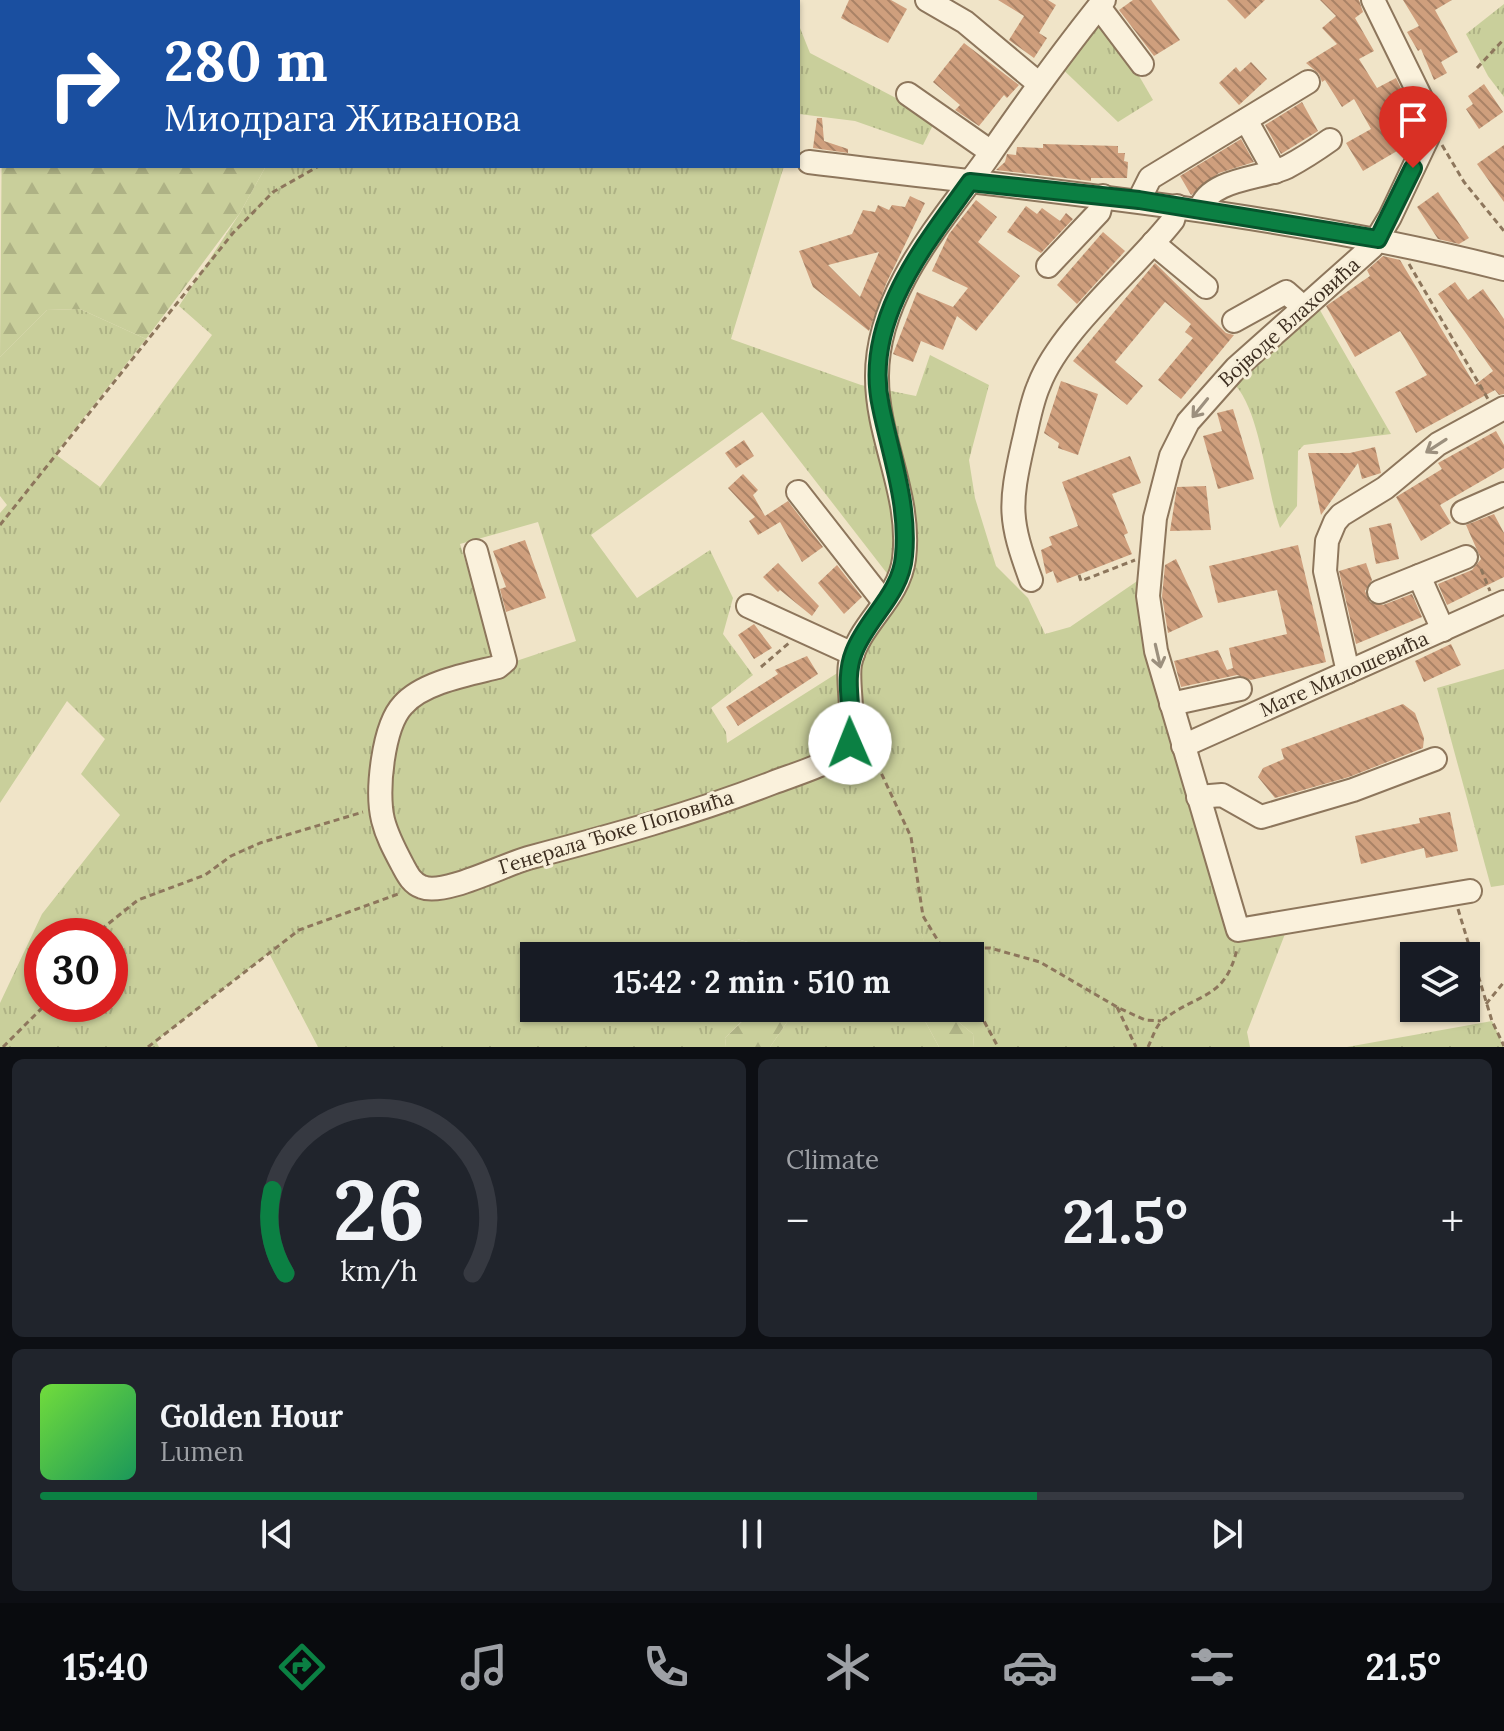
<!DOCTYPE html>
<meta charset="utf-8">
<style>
:root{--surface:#171b24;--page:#20242c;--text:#f1f3f6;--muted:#9ea1a6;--line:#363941;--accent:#0b8043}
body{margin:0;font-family:Lora,serif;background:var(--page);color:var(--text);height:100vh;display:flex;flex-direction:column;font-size:30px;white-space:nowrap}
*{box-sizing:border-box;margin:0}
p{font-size:26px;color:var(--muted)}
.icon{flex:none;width:44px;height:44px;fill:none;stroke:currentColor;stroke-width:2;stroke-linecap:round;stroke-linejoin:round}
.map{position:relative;height:1047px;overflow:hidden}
.panel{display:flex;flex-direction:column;gap:12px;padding:12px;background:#0d0f14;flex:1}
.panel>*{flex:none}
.top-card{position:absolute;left:0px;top:0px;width:800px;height:168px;box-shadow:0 2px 6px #0004;background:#1a4fa0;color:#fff;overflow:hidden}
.controls{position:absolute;left:1400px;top:942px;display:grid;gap:16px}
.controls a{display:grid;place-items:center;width:80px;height:80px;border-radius:0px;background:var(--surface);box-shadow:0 2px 6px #0004;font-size:40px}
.speed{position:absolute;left:24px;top:918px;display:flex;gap:16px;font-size:40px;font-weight:700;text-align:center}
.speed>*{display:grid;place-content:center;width:104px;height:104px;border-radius:50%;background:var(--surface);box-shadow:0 2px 6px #0004;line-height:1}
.speed .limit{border:12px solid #d22;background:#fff;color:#111}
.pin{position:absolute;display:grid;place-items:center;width:68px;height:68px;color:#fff;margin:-82px -34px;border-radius:50% 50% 50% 0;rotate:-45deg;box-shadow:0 0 8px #0007}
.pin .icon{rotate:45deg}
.me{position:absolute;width:88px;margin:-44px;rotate:359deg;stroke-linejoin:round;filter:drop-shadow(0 0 6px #0008)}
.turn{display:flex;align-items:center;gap:28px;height:168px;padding:0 32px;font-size:36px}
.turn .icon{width:104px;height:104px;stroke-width:2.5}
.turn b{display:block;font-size:56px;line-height:68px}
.big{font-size:60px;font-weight:800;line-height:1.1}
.panel .tile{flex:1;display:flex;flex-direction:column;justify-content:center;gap:12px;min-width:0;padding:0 28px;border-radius:12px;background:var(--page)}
.panel .dial{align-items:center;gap:0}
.dial svg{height:208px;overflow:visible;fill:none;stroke:var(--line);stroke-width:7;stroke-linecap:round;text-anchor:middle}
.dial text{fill:var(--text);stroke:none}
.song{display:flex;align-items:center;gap:24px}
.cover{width:96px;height:96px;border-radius:12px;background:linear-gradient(135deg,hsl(100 70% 55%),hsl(150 70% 35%))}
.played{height:8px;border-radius:4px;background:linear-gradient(90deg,var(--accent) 70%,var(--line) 70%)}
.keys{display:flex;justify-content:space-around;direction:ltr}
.heat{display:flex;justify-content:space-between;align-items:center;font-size:44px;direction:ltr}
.panel .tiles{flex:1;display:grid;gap:12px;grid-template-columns:1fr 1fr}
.tile:last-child{grid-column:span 2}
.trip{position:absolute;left:520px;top:942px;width:464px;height:80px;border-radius:0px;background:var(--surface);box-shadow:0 2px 6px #0004;font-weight:800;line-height:80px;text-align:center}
.tabs{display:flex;height:128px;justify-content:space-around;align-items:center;background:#090b0e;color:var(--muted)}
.tabs .icon{width:56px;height:56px}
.tabs .active{color:var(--accent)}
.tabs b{font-size:36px;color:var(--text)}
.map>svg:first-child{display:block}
</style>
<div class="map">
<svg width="1504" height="1047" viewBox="0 0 1504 1047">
<defs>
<pattern id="grass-tufts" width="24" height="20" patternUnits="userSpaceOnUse" patternTransform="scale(2)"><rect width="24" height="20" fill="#c9cf9b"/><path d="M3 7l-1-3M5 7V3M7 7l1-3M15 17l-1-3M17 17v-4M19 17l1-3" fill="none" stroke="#aeb285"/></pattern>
<pattern id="forest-firs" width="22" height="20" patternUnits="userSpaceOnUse" patternTransform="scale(2)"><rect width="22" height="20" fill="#c9cf9b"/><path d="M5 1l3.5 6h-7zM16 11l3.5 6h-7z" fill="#aeb285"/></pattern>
<pattern id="building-back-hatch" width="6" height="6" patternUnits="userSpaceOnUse" patternTransform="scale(2)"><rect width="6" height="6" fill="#cf9f7d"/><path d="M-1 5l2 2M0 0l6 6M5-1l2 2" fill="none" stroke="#a98266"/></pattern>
</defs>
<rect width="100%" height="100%" fill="#f0e4c8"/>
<g fill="url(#grass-tufts)" fill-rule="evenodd">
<path d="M0 0H85L2 2V53Z"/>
<path d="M1504 4V97L1488 76 1466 34Z"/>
<path d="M1099 7 1153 100 1118 122 1054 61Z"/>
<path d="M798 23 810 53 936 119 923 145 855 121 799 114 798 117Z"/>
<path d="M266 166H784L731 339 861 385 916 396 930 355 989 385 969 460 975 498 996 566 1028 598 1045 634 1070 627 1149 573 1148 596 1238 929 1290 921 1247 1032 1250 1047H974L973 1034 950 1015 947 1008H970V956H929L921 933 885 956H798L737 939 666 955 671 956H534V1008H767L754 1009 725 1038 726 1047H318L269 953 156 1041 159 1047H0V1003L42 914 120 815 81 774 105 739 67 701 0 803V513L7 505 0 496V357L47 310 80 309 146 339 55 454 100 487 212 335 179 306 240 213ZM762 412 903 594 850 665 727 743 726 732 711 708 753 675 723 634 733 598 710 550 637 598 591 535ZM538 522 576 641 498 667 460 544ZM42 936H110V1004H42Z"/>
<path d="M1317 305 1391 434 1304 445 1298 451 1297 506 1280 528C1266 488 1261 415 1236 386Z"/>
<path d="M1504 669V885L1491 887 1437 688Z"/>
<path d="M778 1008H918L939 1047H770L790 1018Z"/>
<path d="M1492 1021 1504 1047H1347Z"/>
</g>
<g fill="url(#forest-firs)">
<path d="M85 0H273L81 2Z"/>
<path d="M2 121V166H266L240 213 146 339 80 309 47 310 0 357Z"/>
<path d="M921 932 929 956H885Z"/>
<path d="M737 939 798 956 665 955 679 945Z"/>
<path d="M778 1008 790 1018 770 1047H726L725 1038 755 1009Z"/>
<path d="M918 1008H947L950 1015 973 1034 974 1047H939Z"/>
</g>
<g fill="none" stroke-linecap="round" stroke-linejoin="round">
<g stroke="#6f938a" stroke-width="4">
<path d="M24 2 26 0"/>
<path d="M0 103 2 95"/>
</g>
</g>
<g fill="url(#building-back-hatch)" fill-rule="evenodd">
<path d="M849 0H891L907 9 888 43 841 18Z"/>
<path d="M998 0H1048L1056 5 1039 33 1047 38 1034 58 1009 40 1024 16Z"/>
<path d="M1133 0H1151L1180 40 1154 56 1119 10Z"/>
<path d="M1227 0H1265L1245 19Z"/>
<path d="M1320 0H1359L1363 12 1355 18 1374 51 1359 59 1377 88 1396 78 1409 105 1402 108 1414 127 1409 144 1363 171 1346 143 1371 129 1354 99 1342 107 1325 80 1322 82 1319 74 1306 63 1337 44 1322 28 1336 16Z"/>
<path d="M1403 0H1452L1435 10 1458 52 1441 62 1447 73 1434 80 1421 49 1418 51 1407 32 1419 26Z"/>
<path d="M964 43 1019 85 1007 98 1004 95 979 126 955 110 960 105 933 82Z"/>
<path d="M1251 62 1267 79 1239 105 1219 83 1236 67 1240 72Z"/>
<path d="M1484 84 1503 112 1479 129 1466 109 1473 104 1468 96Z"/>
<path d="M1302 102 1318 131 1281 154 1265 125Z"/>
<path d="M817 118H822L824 141 848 149V153L813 148Z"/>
<path d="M1241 139 1254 162 1219 173 1191 195 1180 176Z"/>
<path d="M1043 144 1118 146V153H1125L1124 161 1128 162 1127 178H1091V181L996 170 1005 162 1007 154 1016 155 1017 147 1043 148Z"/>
<path d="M1504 145V202L1477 164Z"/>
<path d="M1438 192 1469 238 1459 244 1438 239 1417 207Z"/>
<path d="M910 196 925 203 886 284 869 331 813 287 799 251 852 234 863 210 875 212 878 205 889 210 892 205 905 207ZM879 252 860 297 828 265Z"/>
<path d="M976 200 997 217 978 242 1020 276 976 331 957 316 943 350 921 341 913 362 893 354 917 292 953 307 968 288 932 271 949 234Z"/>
<path d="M1026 206 1037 214 1042 208 1060 221 1066 213 1073 219 1041 253 1007 232Z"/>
<path d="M1103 232 1125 251 1077 304 1057 285Z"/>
<path d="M1383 256 1400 260 1475 385 1493 371 1438 294 1455 282 1468 300 1483 289 1504 319V394L1499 395 1495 390 1416 433 1395 392 1427 375 1400 331 1355 357 1326 306 1370 276 1367 270Z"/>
<path d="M1155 263 1226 333 1234 335 1181 399 1158 380 1193 338 1185 332 1191 324 1165 302 1115 362 1143 386 1127 405 1073 361Z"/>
<path d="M1061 381 1098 394 1078 455 1058 448 1059 443 1044 433Z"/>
<path d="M1233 409 1254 479 1218 489 1203 436 1222 431 1217 413Z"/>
<path d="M1496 431 1504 445V468L1440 505 1451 523 1421 541 1396 497 1442 469 1438 463Z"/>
<path d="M744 440 754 456 736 468 725 453Z"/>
<path d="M1375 447 1381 473 1362 479 1358 463 1321 515 1308 453H1350Z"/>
<path d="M1130 456 1141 483 1112 494 1128 533 1124 535 1132 554 1057 583 1053 571 1046 574 1041 550 1052 545 1049 537 1078 526 1062 482Z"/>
<path d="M743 474 758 490 753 495 765 516 788 501 823 547 802 562 780 522 758 535 749 521 755 517 728 488Z"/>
<path d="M1206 486 1211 530 1170 531 1177 487Z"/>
<path d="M1494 514 1504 533V577L1447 605 1438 584 1472 570 1481 559 1466 525Z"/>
<path d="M1391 523 1399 559 1376 564 1369 528Z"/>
<path d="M525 540 546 598 506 612 500 589 506 587 493 551Z"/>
<path d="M1298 545 1326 662 1251 680 1237 675 1181 687 1174 661 1218 650 1227 670 1233 668 1229 648 1287 634 1277 590 1218 603 1209 566Z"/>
<path d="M1176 559 1203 617 1168 633 1162 596 1165 565Z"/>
<path d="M778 563 819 606 812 616 780 590 778 592 763 577Z"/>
<path d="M1366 563 1372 580 1365 591 1370 602 1383 605 1412 594 1422 617 1356 644 1339 571Z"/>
<path d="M837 565 862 597 844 614 818 583Z"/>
<path d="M754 624 772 648 754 659 738 635Z"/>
<path d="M1451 644 1461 665 1424 682 1415 661Z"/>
<path d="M807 656 818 674 738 726 726 707 778 674 775 670Z"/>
<path d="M1403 704 1415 713 1424 738 1423 748 1349 777 1275 798 1258 777 1263 768 1284 759 1281 749Z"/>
<path d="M1450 812 1458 851 1426 858 1424 848 1361 864 1355 836 1420 823 1419 818Z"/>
</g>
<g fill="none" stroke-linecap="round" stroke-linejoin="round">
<defs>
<g id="minor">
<path d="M378 0 380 2"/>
<path d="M927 0 965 22 1038 83"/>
<path d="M1373 0 1427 110 1428 137 1390 217 1372 247 1236 368 1188 422 1171 456 1155 518 1148 596 1156 651 1238 930 1470 891"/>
<path d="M627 2 628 0"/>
<path d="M1099 7 1142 64"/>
<path d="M908 94 991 152"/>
<path d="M1246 120 1275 172"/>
<path d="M809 162C1042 191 1276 211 1504 269"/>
<path d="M1139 200 1150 178 1308 82"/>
<path d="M1200 209C1210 178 1262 179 1287 167 1302 159 1316 150 1330 140"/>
<path d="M1153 243 1206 287"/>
<path d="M1048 266 1099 212 1103 196"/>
<path d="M1234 321 1286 292 1303 307"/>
<path d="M798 492 884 602"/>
<path d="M1463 512 1504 494"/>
<path d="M476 551 505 661 498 667C470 674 423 682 403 705 383 726 376 792 383 820 387 836 394 849 402 864 407 873 411 883 422 887 444 896 503 865 528 858 611 836 692 814 772 783 795 774 826 766 845 750 859 736 846 685 850 664 858 624 899 600 904 559 912 496 877 439 877 378 876 294 940 224 986 160 1024 105 1062 52 1104 0"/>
<path d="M1419 576 1443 630"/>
<path d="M1031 580C1009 520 1009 506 1023 444 1028 424 1031 403 1039 385 1061 328 1135 269 1173 220L1177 206"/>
<path d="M1379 592 1466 557"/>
<path d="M748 606 853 654"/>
<path d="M1348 672 1325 571 1327 541 1335 522 1341 515 1385 488 1438 444 1504 408"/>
<path d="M1171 704 1240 689"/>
<path d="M1183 746 1504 602"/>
<path d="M1198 797 1222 795 1261 817 1353 790 1435 759"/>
</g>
</defs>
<use href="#minor" stroke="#8d765c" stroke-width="26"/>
<g stroke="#8d765c" stroke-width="3" stroke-dasharray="6 4" stroke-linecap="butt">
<path d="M1477 68 1504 39"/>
<path d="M1442 145 1464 182 1504 231"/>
<path d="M1409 264 1488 399"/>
<path d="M0 525 233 233 273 192 319 166"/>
<path d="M1481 569 1490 591"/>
<path d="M1079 575 1081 581 1135 560"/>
<path d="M761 667 789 643"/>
<path d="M865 749 877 764 911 837 923 916 943 949 990 948 1040 962 1117 1007 1145 1020 1161 1021"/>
<path d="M1458 909 1492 1021 1504 1046"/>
<path d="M93 936 138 900 205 875 231 856 260 843 363 812"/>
<path d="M970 995 998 1047"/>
<path d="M1486 1004 1504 982"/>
<path d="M1117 1007 1136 1047"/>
<path d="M3 1047 46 1004"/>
<path d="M148 1047 299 930 401 893"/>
<path d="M1148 1047C1152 1039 1156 1025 1163 1020 1199 992 1225 1000 1237 949"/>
</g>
<use href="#minor" stroke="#faf1dc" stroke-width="22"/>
</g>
<defs><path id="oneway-shaft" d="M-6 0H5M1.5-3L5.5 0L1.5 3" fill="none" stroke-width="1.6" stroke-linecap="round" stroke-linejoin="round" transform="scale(2)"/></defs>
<g stroke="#9c907e">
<use href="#oneway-shaft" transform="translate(1200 408) rotate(129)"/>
<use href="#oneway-shaft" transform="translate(1436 446) rotate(147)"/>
<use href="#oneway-shaft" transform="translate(1158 656) rotate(77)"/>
</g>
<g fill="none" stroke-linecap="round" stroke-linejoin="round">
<defs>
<path id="route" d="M850 743C855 712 842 682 854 652 867 618 901 594 904 556 909 505 891 456 881 407 862 321 924 246 970 182L1139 200 1378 239 1413 168"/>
</defs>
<use href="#route" stroke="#07532c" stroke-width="20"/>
<use href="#route" stroke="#0b8043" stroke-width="14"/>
</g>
<g text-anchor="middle" stroke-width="6" stroke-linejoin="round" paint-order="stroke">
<g font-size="20" fill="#3d2e20" stroke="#f7eed8">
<text transform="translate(1289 322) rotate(-42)" y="7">Војводе Влаховића</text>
<text transform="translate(1344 674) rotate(-24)" y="7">Мате Милошевића</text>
<text transform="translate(616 832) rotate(-17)" y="7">Генерала Ђоке Поповића</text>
</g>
</g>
</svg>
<div class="controls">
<a><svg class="icon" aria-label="layers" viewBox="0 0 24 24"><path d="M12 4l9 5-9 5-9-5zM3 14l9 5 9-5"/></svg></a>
</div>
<div class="speed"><div class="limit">30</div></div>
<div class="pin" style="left:1413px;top:168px;background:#d93025"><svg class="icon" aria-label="arrive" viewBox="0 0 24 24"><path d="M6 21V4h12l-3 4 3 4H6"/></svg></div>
<svg class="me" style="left:850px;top:743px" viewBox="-20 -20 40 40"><circle r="19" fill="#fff"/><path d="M0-13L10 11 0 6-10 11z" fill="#0b8043"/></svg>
<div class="trip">15:42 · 2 min · 510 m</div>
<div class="top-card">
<div class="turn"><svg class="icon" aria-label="right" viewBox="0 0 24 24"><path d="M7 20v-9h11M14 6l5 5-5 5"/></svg><div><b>280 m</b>Миодрага Живанова</div></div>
</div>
</div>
<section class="panel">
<div class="tiles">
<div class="tile dial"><svg viewBox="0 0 100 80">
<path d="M14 69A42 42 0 1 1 86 69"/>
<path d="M14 69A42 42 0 0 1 9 37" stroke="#0b8043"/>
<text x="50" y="56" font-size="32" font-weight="700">26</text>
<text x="50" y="72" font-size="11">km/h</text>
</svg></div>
<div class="tile"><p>Climate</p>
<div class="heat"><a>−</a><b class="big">21.5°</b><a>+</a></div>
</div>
<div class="tile">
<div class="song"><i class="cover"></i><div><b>Golden Hour</b><p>Lumen</p></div></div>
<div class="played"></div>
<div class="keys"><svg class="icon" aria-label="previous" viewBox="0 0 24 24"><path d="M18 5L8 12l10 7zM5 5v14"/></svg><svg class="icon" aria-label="pause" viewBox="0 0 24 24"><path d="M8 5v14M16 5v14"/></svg><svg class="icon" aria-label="next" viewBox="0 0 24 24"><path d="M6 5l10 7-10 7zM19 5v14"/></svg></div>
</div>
</div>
</section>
<nav class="tabs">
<b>15:40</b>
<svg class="icon active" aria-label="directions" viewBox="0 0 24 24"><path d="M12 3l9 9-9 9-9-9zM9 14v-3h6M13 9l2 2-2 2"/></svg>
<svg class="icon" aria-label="music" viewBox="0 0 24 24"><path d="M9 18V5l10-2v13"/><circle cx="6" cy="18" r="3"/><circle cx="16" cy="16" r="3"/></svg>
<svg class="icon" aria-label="phone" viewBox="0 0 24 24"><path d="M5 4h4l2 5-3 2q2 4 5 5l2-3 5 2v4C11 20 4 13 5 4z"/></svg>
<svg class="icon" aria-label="climate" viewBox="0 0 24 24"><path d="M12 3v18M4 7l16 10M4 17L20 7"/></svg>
<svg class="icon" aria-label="car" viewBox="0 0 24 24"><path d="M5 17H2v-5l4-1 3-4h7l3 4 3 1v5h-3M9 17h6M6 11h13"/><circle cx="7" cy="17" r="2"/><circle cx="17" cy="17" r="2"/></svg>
<svg class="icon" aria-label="filters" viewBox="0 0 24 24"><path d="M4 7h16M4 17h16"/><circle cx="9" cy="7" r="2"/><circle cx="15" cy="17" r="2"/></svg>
<b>21.5°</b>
</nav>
